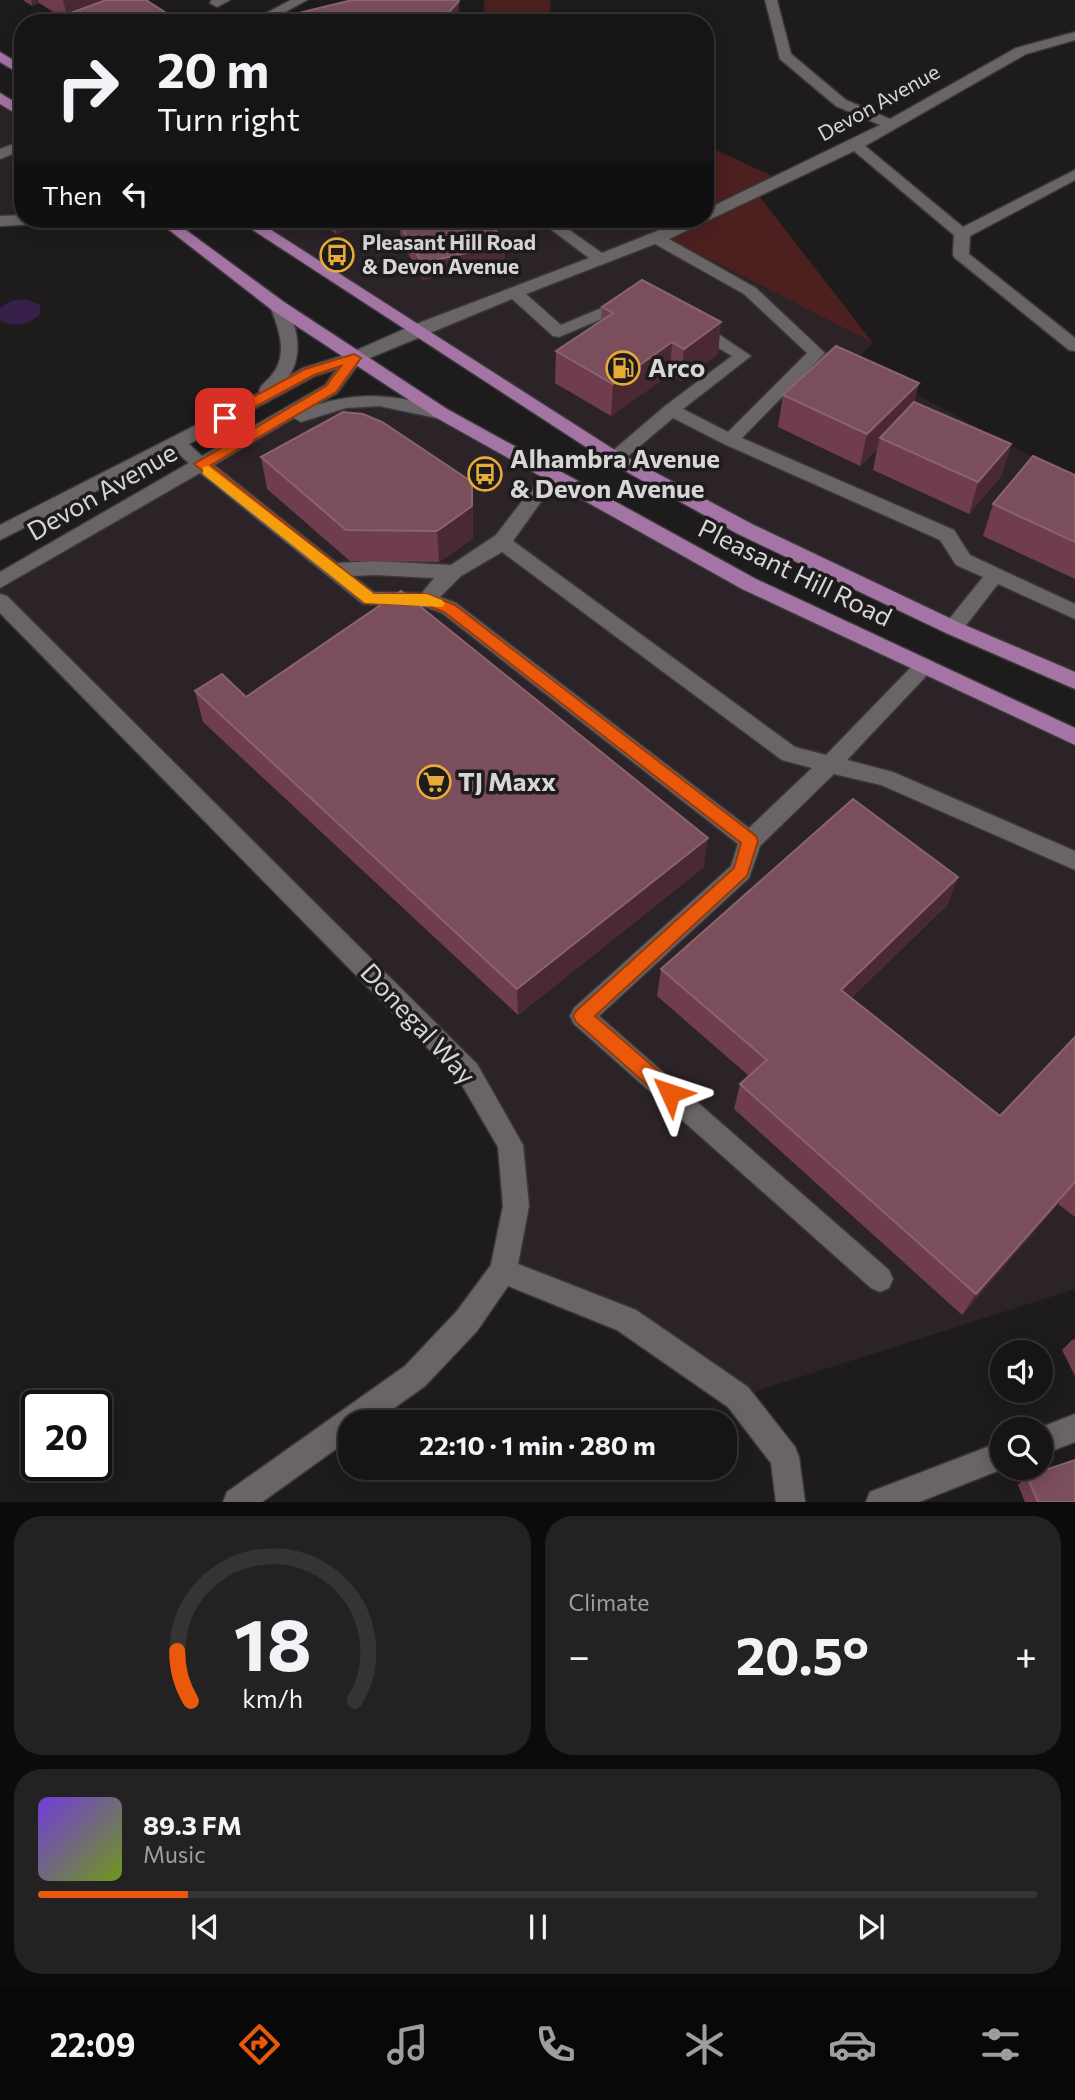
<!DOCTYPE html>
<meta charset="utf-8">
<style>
:root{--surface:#161415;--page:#232122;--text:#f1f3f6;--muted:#9e9ea0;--line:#353334;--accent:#ea580c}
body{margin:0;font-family:Commissioner,sans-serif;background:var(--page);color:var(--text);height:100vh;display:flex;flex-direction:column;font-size:26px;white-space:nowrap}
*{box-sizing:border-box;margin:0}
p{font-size:23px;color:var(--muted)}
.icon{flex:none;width:38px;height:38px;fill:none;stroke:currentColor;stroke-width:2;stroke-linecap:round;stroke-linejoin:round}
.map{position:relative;height:1502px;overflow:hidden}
.sheet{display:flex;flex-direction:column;gap:14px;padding:14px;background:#0c0b0c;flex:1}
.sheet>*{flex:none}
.hud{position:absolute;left:14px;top:14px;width:700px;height:214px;border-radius:28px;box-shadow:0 4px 18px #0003,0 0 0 2px var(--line);background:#161415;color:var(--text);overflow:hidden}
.controls{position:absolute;left:990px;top:1340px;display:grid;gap:14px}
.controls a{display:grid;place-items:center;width:63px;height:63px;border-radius:50%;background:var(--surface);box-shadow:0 4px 18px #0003,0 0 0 2px var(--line);font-size:35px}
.speed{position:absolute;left:21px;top:1390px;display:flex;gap:14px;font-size:35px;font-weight:700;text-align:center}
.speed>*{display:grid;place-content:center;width:91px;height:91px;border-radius:50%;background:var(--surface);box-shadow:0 4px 18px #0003,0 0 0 2px var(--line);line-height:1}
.speed .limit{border:4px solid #111;border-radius:10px;background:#fff;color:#111}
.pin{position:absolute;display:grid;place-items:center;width:60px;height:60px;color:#fff;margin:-30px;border-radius:14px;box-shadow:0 4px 10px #0006}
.me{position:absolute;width:77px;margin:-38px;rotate:312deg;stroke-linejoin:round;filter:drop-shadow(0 0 5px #0008)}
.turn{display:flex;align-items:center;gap:24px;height:147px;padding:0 28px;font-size:32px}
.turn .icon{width:91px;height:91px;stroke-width:2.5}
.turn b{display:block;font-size:49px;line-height:60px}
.then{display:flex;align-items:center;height:66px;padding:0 28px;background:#0003;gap:14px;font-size:26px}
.big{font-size:52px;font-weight:700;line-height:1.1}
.sheet .widget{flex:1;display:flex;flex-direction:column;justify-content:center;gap:10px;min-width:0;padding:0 24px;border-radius:28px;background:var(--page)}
.sheet .dial{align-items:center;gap:0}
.dial svg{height:182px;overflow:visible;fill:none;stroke:var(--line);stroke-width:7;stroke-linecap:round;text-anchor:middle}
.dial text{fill:var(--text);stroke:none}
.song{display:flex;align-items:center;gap:21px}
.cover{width:84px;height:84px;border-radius:10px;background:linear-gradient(135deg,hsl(260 70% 55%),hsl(80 70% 35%))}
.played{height:7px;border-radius:4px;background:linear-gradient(90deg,var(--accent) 15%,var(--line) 15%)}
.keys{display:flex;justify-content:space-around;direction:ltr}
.heat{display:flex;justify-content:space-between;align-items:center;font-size:38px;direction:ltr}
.sheet .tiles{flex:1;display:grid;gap:14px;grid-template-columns:1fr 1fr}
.widget:last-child{grid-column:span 2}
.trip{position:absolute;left:338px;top:1410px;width:399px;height:70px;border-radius:28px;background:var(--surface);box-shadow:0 4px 18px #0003,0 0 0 2px var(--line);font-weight:700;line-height:70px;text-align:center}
.dock{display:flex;height:112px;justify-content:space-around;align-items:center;background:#090808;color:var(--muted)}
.dock .icon{width:49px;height:49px}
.dock .on{color:var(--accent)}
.dock b{font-size:32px;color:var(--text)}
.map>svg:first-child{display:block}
</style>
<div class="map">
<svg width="1075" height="1502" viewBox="0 0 1075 1502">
<rect width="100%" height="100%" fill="#1e1b1c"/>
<g fill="#2c2328">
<path d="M0 97 23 114V215L0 217Z"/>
<path d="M244 219H631L873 343 855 361 1075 480V680L745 529 417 330Z"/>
<path d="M345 402 441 413 749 584 1075 737V1289L738 1397 626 1320 503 1271 516 1206 485 1098 0 601V581L266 427Z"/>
</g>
<g fill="#4d2020">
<path d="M484 0H551L549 23H485Z"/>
<path d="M705 145 781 180 756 192 873 343 631 219H705Z"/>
</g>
<path fill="#37214b" d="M25 299 40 305V314C29 325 14 328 0 320V308L11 301Z"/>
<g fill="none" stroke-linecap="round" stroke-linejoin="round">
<defs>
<g id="minor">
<path d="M212 0H230L217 7 210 3Z"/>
<path d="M291 0H307L265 23H248Z"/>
<path d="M765 0H777L791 54 846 100 890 119 1016 48 1075 32V40L1026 54 865 146 963 227 1075 170V180L970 236 969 254 1075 338V351L1069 350 955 258 953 255 954 235 854 151 669 239 756 288 825 353 742 438 954 530 970 555 1075 604V619L998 584 960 633 953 635 946 633 943 628 946 623 983 577 956 565 940 540 724 444 673 418 621 462H609L606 458 609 454 665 406 732 356 690 331 688 327 690 323H702L751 356 683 409 728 432 807 353 744 294 655 244 526 294 561 325 623 299H635L637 302 635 305 559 337 553 336 512 299 360 362 337 393 316 405C364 390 399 396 447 409L450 413 447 417 441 419 379 406 346 408 301 422 294 418 214 465 337 563 375 561 451 565 496 535 546 470H558L561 474 558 478 513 541 795 747 826 755 917 661 924 658 931 661 934 666 931 671 847 760 893 772 1075 851V870L881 785 834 774 760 846 749 878 599 1016 889 1270 893 1279 889 1288 880 1292 871 1288 574 1024 570 1016 574 1008 731 866 738 844 442 613 426 607 363 604 200 473 0 588V572L189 463 175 451 0 540V525L259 393C259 386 266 382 271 376 289 355 279 329 270 306L272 302H284C297 325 304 353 289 376L303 368 348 354 411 326 589 258 537 219H554L602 253 687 219H705V210L880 125 836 106 780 59ZM337 369 325 385 202 456 189 444 315 376ZM502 552 782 760 812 768 749 828 456 603 440 597 461 576ZM375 575 434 578 422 593 374 592 353 576Z"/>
<path d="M23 140V150L0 159V149Z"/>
<path d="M23 215V219H48L40 224 0 226V216Z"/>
<path d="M0 594 7 596 477 1064 523 1145 529 1206 518 1264 636 1310 748 1387 795 1447 799 1457 805 1502H776L771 1463 728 1407 617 1330 508 1286 477 1331 425 1386 373 1423H350V1439L262 1502H223L227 1492 405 1366 457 1311 491 1265 503 1206 498 1147 459 1080 0 613Z"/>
<path d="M1075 1414V1442L1041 1455V1430H1034Z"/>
<path d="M1003 1441V1468H1005L919 1502H866L870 1492Z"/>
</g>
<g id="major">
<path d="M0 52 23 66V76L0 62Z"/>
<path d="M0 93 23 107V118L0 104Z"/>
<path d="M155 219H171L284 302 447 409 756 579 1075 728V745L742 589 435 417 272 310Z"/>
<path d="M236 219H254L621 454 752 524 960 623 1075 672V689L946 633 738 534 609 462Z"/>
</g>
</defs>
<use href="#minor" stroke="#3a3839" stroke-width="3"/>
<use href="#major" stroke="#3a3839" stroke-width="3"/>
<use href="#minor" fill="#696567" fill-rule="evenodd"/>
<use href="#major" fill="#a474a5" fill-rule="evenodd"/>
</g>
<g fill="#6f3d4c">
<path d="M23 0H146L174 18V23H58L57 18 61 17 39 3 32 6Z"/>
<path d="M319 219H376L336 234Z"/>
<path d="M399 223 505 261 423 280 401 241Z"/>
<path d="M602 307 718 354 681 381 670 374 611 416 555 383 556 351 601 320Z"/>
<path d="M919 383 914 402 1011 444 1001 476 969 514 873 470 877 449 860 466 778 427 783 395Z"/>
<path d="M261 457 472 482 473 538 439 562 350 561 267 489Z"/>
<path d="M1075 475V579L983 536 993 504Z"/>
<path d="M195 691 246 697 704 867 518 1015 203 722Z"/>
<path d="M958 877 947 905 851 998 1000 1116 1075 1037V1217L1058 1204 962 1315 734 1109 740 1084 749 1076 657 996 661 969Z"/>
<path d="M1075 1339V1376L1062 1350 1072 1340Z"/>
<path d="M1027 1476 1075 1502H1025L1018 1485Z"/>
</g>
<g fill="#4a2933">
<path d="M31 0H38L39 3 32 6Z"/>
<path d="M63 0H121L68 21Z"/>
<path d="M459 1V23H405Z"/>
<path d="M174 18V23H162Z"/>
<path d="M334 219H376L336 234Z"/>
<path d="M505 244V261L423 280 422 263Z"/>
<path d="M721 322 718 354 681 381 684 349Z"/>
<path d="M672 342 670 374 611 416 613 384Z"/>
<path d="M919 383 911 414 880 438 877 449 860 466 867 434Z"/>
<path d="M1011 444 1001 476 969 514 978 482Z"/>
<path d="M472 482 473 538 439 562 437 531Z"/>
<path d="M708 838 704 867 518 1015 517 989Z"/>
<path d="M958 877 947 905 832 1016 841 990Z"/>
<path d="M1074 1181 1058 1204 962 1315 976 1294Z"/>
</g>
<g fill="#7a4e5b" stroke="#89636e" stroke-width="2">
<path d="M106 0H146L174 18 162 23H64L57 18Z"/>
<path d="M352 0H458L459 1 449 12 405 23H258Z"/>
<path d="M421 219H488L505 244 422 263 399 223Z"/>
<path d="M642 280 721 322 684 349 672 342 613 384 556 351 613 313 602 307Z"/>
<path d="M836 346 919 383 867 434 783 395Z"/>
<path d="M914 402 1011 444 978 482 880 438Z"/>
<path d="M343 412 363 414 382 422 472 482V506L437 531 346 530 261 457Z"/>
<path d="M1033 456 1075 475V542L993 504Z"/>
<path d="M401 591 708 838 517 989 195 691 222 674 246 697Z"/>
<path d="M853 799 958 877 841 990 1000 1116 1075 1037V1182L976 1294 740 1084 767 1060 661 969Z"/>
<path d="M1075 1460V1502H1038L1027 1476Z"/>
</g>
<path fill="#ea580c" stroke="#983908" stroke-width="2" d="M354 354 361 358 336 392 211 465 374 594H427L455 605 756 836 758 841 747 876 595 1016 677 1087 679 1093 677 1099 670 1102 663 1099 576 1022 573 1016 576 1011 734 868 741 843 444 612 426 605 365 603 194 464 326 386 341 366 314 375 229 421H220V415L305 369Z"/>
<path fill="#f59e0b" d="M208 466 374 594H427L442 600 445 604 442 607 365 603 203 474V467Z"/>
<defs>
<symbol id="bus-ring" viewBox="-11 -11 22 22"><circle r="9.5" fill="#1e1b1c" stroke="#e9ab38" stroke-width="1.5"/><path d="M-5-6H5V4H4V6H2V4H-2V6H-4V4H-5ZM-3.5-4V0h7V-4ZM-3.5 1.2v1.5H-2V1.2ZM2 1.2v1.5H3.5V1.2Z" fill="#e9ab38"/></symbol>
<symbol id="fuel-ring" viewBox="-11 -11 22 22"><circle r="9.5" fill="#1e1b1c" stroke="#e9ab38" stroke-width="1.5"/><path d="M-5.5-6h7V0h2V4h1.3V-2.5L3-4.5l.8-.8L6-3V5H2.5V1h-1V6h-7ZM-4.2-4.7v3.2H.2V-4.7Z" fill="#e9ab38"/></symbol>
<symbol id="supermarket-ring" viewBox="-11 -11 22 22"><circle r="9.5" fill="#1e1b1c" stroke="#e9ab38" stroke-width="1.5"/><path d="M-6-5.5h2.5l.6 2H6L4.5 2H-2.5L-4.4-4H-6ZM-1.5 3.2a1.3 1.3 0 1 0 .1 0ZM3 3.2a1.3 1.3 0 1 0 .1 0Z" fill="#e9ab38"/></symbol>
</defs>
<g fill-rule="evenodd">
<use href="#bus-ring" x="318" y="236" width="38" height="38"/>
<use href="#fuel-ring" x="604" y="349" width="38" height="38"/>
<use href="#bus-ring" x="466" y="455" width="38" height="38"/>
<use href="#supermarket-ring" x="415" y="763" width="38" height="38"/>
</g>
<g text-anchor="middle" stroke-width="7" stroke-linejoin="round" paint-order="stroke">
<g font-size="21" fill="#d7d5d6" stroke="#1e1b1c">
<text transform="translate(879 103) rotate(-29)" y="7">Devon Avenue</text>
</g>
<g font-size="21" font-weight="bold" fill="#d7d5d6" stroke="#1e1b1c" text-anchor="start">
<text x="362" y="250">Pleasant Hill Road<tspan x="362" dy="24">&amp; Devon Avenue</tspan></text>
</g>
<g font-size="26" font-weight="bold" fill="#d7d5d6" stroke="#1e1b1c" text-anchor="start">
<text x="648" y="377">Arco</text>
<text x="510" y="468">Alhambra Avenue<tspan x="510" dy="30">&amp; Devon Avenue</tspan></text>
<text x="458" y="791">TJ Maxx</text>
</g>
<g font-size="26" fill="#d7d5d6" stroke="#1e1b1c">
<text transform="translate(102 492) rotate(-30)" y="9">Devon Avenue</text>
<text transform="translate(795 573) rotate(26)" y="9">Pleasant Hill Road</text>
<text transform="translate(418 1024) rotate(47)" y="9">Donegal Way</text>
</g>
</g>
</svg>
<div class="controls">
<a><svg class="icon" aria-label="sound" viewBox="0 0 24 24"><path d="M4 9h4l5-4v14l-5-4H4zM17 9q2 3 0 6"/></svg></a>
<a><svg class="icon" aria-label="search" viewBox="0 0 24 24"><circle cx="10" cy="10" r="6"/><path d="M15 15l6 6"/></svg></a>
</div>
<div class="speed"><div class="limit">20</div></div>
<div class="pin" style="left:225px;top:418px;background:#d93025"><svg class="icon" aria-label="arrive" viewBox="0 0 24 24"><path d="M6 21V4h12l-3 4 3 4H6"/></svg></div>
<svg class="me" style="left:670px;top:1093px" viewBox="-20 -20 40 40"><path d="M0-17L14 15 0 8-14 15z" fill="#ea580c" stroke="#fff" stroke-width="4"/></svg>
<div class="trip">22:10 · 1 min · 280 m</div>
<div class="hud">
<div class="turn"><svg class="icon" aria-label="right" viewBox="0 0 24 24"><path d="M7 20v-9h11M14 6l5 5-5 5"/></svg><div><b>20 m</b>Turn right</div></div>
<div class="then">Then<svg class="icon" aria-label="left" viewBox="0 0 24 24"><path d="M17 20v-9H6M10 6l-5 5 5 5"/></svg></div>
</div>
</div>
<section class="sheet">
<div class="tiles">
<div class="widget dial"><svg viewBox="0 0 100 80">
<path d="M14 69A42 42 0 1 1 86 69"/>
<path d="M14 69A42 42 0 0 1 8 47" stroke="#ea580c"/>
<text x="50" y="56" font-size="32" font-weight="700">18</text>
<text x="50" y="72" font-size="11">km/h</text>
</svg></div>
<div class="widget"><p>Climate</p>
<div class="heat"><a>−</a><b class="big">20.5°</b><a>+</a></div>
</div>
<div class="widget">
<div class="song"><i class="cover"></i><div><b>89.3 FM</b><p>Music</p></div></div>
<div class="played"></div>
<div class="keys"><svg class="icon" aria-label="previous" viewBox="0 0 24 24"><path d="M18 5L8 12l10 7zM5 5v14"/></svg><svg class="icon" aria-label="pause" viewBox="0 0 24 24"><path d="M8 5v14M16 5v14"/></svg><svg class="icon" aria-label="next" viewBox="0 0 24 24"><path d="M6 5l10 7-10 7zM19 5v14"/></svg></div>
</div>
</div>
</section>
<nav class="dock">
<b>22:09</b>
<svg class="icon on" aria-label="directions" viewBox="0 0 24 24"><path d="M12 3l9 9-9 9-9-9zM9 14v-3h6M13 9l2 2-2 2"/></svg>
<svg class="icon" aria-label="music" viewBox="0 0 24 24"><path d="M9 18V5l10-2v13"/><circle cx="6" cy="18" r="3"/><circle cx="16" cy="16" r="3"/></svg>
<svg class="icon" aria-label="phone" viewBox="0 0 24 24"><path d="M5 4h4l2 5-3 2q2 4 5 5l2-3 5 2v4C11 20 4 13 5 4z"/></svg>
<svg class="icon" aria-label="climate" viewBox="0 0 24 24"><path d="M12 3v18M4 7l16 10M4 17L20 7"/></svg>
<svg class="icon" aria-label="car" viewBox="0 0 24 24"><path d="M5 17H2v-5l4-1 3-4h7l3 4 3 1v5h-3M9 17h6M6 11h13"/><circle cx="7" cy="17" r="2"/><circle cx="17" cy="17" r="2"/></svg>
<svg class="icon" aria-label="filters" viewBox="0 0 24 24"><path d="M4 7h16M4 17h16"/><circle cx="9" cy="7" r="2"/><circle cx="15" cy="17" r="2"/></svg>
</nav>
